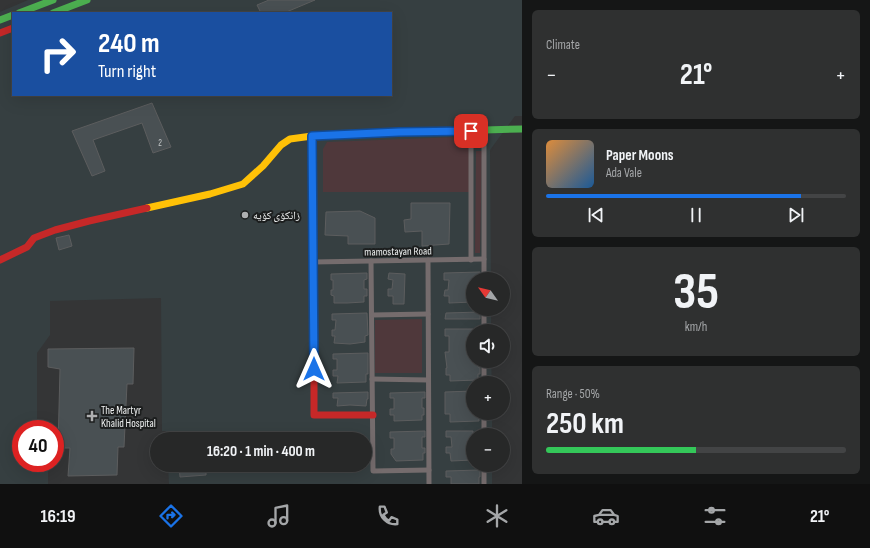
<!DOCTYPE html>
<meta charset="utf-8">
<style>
:root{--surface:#272828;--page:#2f3030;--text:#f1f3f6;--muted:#a4a6a8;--line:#434445;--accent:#1a73e8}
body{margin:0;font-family:"Sofia Sans Condensed","Noto Naskh Arabic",sans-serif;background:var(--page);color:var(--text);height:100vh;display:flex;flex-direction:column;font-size:15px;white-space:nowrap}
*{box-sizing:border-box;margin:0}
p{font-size:13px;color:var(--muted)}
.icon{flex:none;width:22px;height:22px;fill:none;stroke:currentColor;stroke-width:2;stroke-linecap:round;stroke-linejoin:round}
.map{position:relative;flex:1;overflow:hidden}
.panel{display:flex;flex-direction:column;gap:10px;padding:10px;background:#151616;width:348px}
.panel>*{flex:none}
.hud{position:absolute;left:12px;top:12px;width:380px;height:84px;border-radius:0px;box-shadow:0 4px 16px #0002,0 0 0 1px var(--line);background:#1a4fa0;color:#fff;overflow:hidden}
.needle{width:26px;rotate:304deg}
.buttons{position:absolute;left:466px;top:272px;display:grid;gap:8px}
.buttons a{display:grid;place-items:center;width:44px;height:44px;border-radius:50%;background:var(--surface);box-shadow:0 4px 16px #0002,0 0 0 1px var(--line);font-size:20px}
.speed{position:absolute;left:12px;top:420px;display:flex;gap:8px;font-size:20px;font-weight:700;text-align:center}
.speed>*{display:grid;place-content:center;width:52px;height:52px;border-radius:50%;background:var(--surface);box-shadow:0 4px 16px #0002,0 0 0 1px var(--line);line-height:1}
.speed .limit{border:6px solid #d22;background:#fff;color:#111}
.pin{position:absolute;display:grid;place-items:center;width:34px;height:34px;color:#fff;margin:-17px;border-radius:8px;box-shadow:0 2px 6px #0006}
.me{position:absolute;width:44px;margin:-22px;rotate:0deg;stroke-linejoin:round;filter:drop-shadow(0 0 3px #0008)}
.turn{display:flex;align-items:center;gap:14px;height:84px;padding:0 20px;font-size:18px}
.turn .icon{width:52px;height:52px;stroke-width:2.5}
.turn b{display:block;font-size:28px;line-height:34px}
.big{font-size:30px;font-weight:700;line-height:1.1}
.panel .card{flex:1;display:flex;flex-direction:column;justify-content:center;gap:6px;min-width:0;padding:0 14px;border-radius:6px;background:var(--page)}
.panel .dial{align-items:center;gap:0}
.dial b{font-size:52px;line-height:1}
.song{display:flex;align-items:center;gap:12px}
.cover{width:48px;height:48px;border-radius:6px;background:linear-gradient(135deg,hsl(30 70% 55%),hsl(210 70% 35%))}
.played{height:4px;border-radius:2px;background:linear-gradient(90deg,var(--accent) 85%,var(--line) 85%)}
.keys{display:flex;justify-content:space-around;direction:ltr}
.heat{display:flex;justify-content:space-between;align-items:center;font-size:22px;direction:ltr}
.charge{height:6px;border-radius:3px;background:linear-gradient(90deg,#34c759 50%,var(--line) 0)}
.trip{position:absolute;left:150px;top:432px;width:222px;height:40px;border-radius:20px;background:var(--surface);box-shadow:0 4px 16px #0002,0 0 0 1px var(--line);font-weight:700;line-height:40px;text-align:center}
.menu{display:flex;height:64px;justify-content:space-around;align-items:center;background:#101010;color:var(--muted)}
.menu .icon{width:28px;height:28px}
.menu .current{color:var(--accent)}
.menu b{font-size:18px;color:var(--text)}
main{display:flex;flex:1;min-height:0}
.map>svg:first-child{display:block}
</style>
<main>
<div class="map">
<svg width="522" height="484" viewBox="0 0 522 484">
<rect width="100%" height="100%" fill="#343536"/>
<path fill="#363f41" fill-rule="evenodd" d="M28 0H522V116H515L490 150 491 279H473V309H491V331H473V361H491L492 383H473V413H492V435H473V465H492V484H169L168 465H365V439H167L166 431H162L161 298 50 301V335L37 353V429H21V463H48V484H0V12ZM13 13H391V95H13Z"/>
<g fill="#4f383b">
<path d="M457 137 469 145V192H323V149L327 142Z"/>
<path d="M476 151H482L480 253H475Z"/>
<path d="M422 319V373H375V320Z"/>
</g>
<g fill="#495053" stroke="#5c5d5e">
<path d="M269 0H315L284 13H261L257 5Z"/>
<path d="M152 103 171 147 153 153 142 123 93 140 105 171 92 176 72 131Z"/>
<path d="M411 203H450L449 244 422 246V231L405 232 404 220 411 219Z"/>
<path d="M360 211 375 218V244H348V236L325 235 326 212Z"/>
<path d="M69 235 72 246 59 250 56 238Z"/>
<path d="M480 272V279H473V302L449 303V296H444L445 290H448L449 280H444V273Z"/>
<path d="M367 273V279L364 280V289H367V296H364V302L347 303H334V296L331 295V290H333V280H331V274Z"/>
<path d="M389 273 405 274 404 304H393V296H388V289H392L393 280 388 279Z"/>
<path d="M480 312V319H445L446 313Z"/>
<path d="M367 313 368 335 365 336V342L350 344 334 343 335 336H332V330H335L336 320H332V314Z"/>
<path d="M445 329H473V361H478V367H480V374H478V380L450 381V375H446V368H447L445 352H449V336H445Z"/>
<path d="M134 348 133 384H127L124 447H118L117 475 68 476 70 448H58L60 369 48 367V349Z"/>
<path d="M368 353V374H366V382L337 383 338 376H333V370H337V359H333V354Z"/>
<path d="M473 391V413H479V421L450 422V414H445V392Z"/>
<path d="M368 392V399H367L366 406 350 405 337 406 338 398H333V393Z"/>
<path d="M425 392V398H422V408H424V415H422V420L394 421V415H390V409H394V398H390V393Z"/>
<path d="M425 431V437H422V448H425V453H423V460L396 461 391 454V449H394V438H390V432Z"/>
<path d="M446 431H473V460L451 461 450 453H446V447H452L451 437H446Z"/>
<path d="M179 465H206V475L180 477Z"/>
<path d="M480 470V477H479V484H451V477H446V471Z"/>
</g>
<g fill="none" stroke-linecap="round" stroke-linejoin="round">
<g stroke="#756c6d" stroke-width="5">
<path d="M428 260 429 484"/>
<path d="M471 260V131L484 130V279"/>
<path d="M371 261 373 471 429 470"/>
<path d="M313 262 484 259"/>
<path d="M484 309V331"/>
<path d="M372 315 428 314"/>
<path d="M484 361V383"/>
<path d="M372 379 428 380"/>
<path d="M484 413V435"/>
<path d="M484 465V484"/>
</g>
<g stroke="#4caf50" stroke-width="7">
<path d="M19 13 53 0"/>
<path d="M53 13 87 0"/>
<path d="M0 20 13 15"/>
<path d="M484 130 522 129"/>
</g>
<g stroke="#ffc107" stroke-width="7">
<path d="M312 136 314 354"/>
<path d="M147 208 210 194 243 184 263 166 281 145 290 139 312 136 362 134"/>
</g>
<g stroke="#c62828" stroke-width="7">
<path d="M0 33 13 28"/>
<path d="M362 134 399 132 471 131"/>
<path d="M0 260 27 247 34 238 55 230 89 221 147 208"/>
<path d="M314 354V415H373"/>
</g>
</g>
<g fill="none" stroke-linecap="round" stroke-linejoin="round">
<defs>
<path id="route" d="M314 369 312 136 399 132 471 131"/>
</defs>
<use href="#route" stroke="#114b97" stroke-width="10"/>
<use href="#route" stroke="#1a73e8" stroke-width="7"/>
</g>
<g fill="#aeafb0" stroke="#1c1e1e" stroke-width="1.5">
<circle cx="245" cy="215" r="4"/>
<path d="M90 410h4v4h4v4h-4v4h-4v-4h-4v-4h4z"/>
</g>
<g text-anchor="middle" stroke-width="4" stroke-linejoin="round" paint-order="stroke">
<g font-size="9" fill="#c6c9ca">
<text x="160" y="146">2</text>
</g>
<g font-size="11" fill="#eff1f1" stroke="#1c1e1e" text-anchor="start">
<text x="253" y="219">زانکۆی کۆیە</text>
<text x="101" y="414">The Martyr<tspan x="101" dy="13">Khalid Hospital</tspan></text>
</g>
<g font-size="11" fill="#eff1f1" stroke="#1c1e1e">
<text transform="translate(398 251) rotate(-1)" y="4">mamostayan Road</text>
</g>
</g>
</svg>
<div class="buttons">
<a><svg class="needle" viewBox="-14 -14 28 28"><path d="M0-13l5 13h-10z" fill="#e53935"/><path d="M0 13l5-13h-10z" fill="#a4a6a8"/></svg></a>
<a><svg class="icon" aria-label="sound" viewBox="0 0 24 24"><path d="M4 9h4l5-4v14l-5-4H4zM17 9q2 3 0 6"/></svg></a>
<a>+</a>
<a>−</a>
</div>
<div class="speed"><div class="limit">40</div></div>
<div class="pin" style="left:471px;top:131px;background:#d93025"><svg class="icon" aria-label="arrive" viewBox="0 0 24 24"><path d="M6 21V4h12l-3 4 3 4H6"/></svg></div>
<svg class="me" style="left:314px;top:369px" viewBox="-20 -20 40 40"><path d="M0-17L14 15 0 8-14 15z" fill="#1a73e8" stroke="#fff" stroke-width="4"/></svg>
<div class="trip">16:20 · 1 min · 400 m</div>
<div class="hud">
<div class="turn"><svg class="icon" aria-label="right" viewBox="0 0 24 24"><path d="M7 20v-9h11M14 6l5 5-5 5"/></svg><div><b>240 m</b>Turn right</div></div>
</div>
</div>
<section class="panel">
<div class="card"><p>Climate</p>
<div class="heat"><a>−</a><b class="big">21°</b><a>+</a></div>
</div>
<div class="card">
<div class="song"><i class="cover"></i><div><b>Paper Moons</b><p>Ada Vale</p></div></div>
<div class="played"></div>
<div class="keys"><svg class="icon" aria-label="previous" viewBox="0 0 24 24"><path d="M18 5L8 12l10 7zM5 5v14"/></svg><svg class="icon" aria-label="pause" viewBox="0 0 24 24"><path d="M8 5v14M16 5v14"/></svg><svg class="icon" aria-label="next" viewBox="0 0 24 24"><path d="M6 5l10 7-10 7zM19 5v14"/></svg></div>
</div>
<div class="card dial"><b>35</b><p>km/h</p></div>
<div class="card"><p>Range · 50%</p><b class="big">250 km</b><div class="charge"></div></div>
</section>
</main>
<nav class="menu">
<b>16:19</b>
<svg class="icon current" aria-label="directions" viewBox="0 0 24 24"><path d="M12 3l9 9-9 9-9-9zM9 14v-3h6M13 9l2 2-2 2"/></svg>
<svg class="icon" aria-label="music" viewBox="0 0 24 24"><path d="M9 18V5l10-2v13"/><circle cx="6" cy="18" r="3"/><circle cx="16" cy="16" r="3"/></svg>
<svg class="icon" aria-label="phone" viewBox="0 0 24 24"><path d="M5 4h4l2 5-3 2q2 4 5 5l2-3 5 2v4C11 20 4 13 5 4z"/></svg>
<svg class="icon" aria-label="climate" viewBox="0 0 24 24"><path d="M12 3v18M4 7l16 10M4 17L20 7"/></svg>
<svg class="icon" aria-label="car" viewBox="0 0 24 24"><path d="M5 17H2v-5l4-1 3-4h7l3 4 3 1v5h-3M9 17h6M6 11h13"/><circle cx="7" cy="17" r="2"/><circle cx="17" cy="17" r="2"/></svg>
<svg class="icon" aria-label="filters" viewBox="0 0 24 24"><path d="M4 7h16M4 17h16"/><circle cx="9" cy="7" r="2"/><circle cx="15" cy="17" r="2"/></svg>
<b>21°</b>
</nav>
